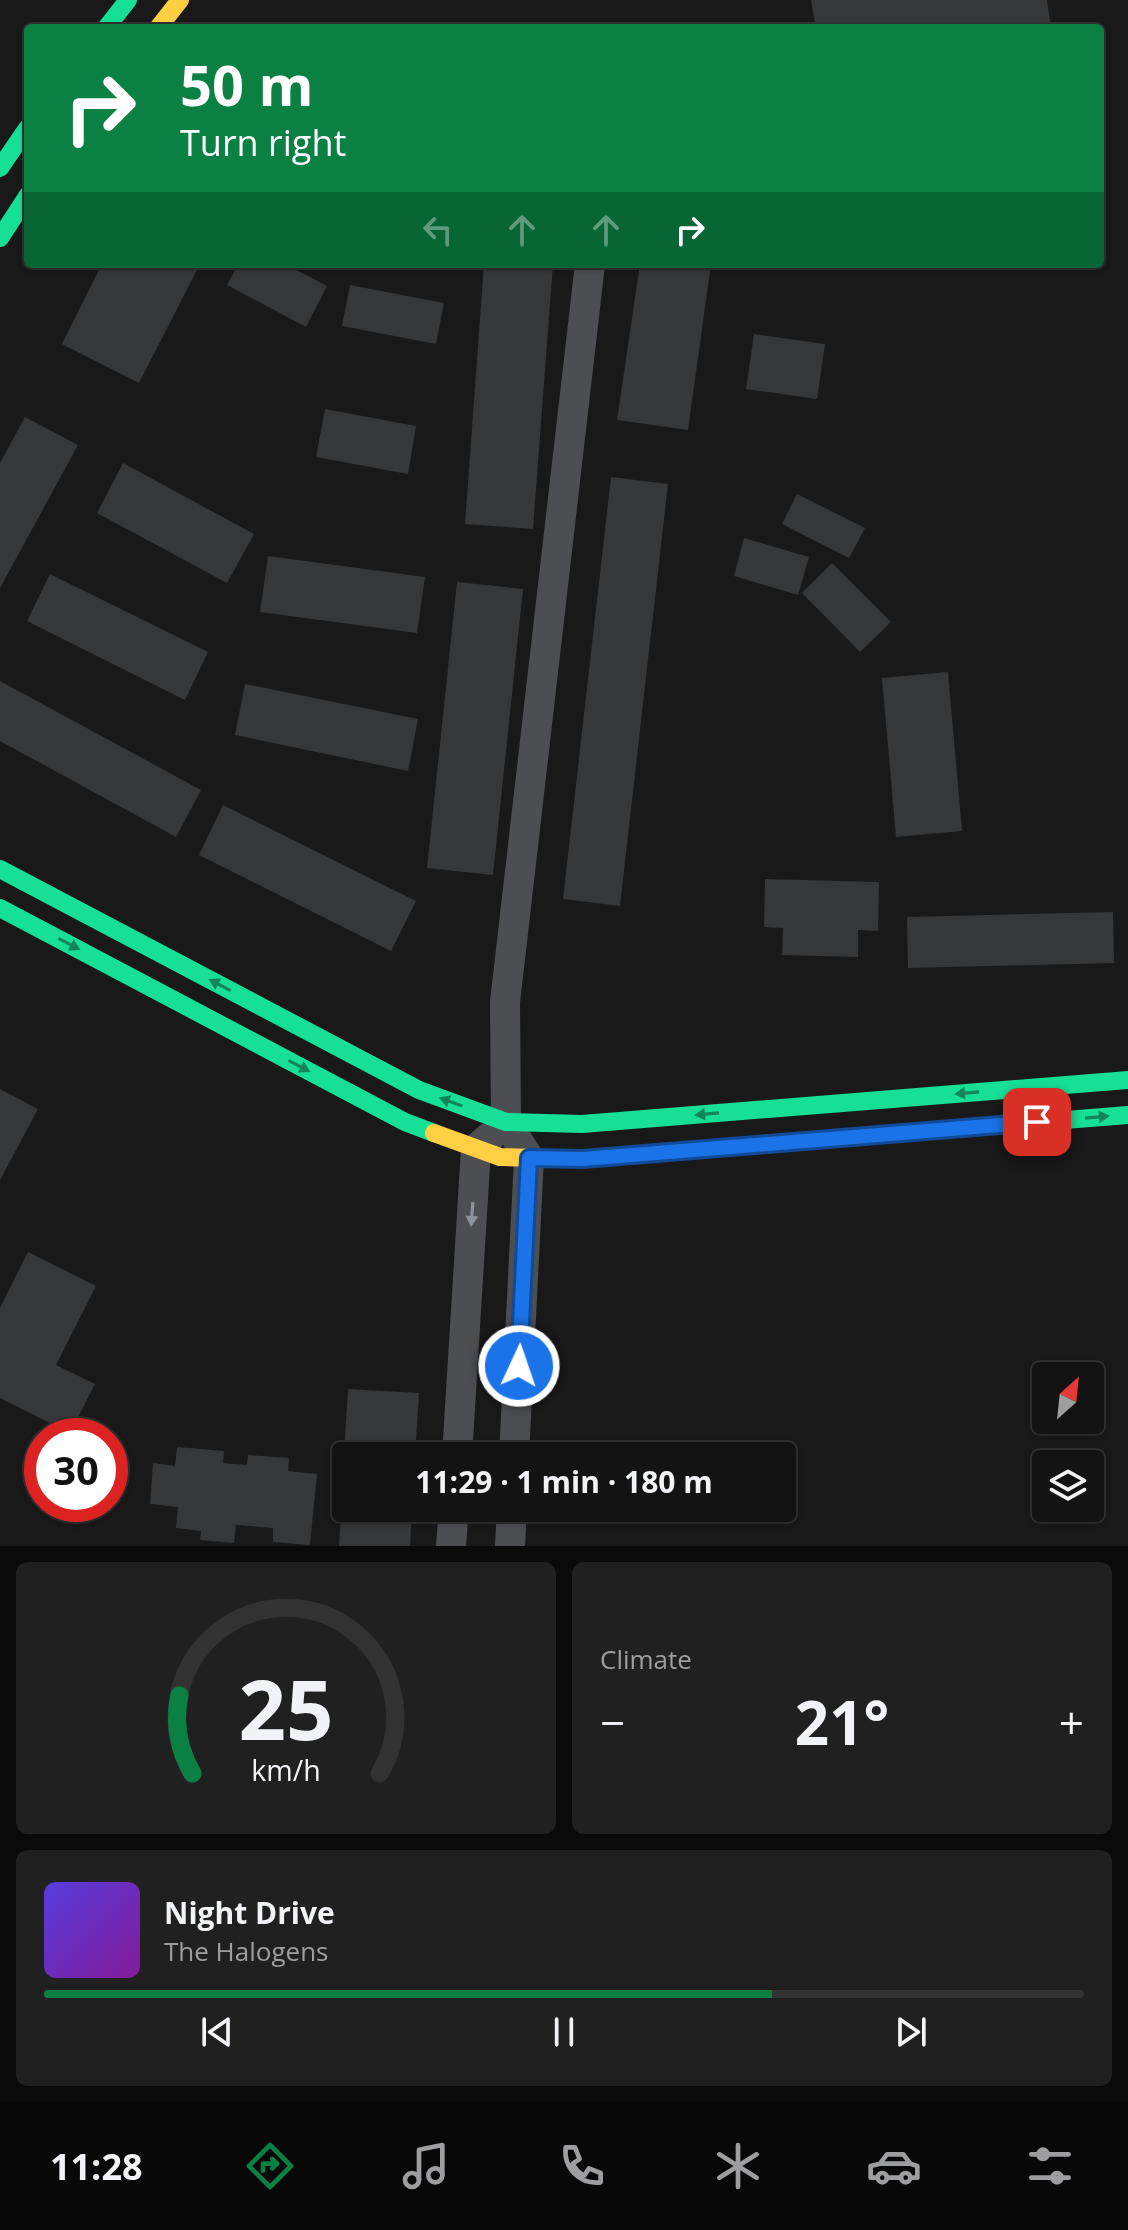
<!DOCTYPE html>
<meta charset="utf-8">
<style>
:root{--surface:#131313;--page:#202021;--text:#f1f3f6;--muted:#9d9ea0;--line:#323233;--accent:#0b8043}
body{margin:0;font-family:"Open Sans",sans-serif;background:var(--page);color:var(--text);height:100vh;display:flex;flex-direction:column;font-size:30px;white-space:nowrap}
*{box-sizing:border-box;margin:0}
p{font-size:26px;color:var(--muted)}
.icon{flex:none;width:44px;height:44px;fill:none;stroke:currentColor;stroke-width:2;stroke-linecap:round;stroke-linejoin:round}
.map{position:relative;height:1546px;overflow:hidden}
.side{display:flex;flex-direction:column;gap:16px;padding:16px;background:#0a0a0a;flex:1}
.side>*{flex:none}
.banner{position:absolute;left:24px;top:24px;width:1080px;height:244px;border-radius:8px;box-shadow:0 2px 6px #0004,0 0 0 2px var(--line);background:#0b8043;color:#fff;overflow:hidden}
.needle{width:52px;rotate:27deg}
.fabs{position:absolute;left:1032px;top:1362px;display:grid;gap:16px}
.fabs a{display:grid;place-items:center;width:72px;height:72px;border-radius:8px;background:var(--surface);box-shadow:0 2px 6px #0004,0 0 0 2px var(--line);font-size:40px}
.speed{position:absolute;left:24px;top:1418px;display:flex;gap:16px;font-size:40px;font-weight:700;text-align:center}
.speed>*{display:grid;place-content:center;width:104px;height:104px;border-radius:50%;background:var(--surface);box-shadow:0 2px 6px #0004,0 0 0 2px var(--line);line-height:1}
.speed .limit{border:12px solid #d22;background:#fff;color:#111}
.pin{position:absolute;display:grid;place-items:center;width:68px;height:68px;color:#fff;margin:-34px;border-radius:16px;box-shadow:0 4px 12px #0006}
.me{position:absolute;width:88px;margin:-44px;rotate:3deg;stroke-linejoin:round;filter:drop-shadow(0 0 6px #0008)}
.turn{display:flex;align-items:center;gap:28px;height:168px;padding:0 24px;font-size:36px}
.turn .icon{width:104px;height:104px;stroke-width:2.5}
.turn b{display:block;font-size:56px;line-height:68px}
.lanes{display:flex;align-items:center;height:76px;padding:0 24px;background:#0003;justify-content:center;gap:40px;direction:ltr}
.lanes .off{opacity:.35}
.big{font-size:60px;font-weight:700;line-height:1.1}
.side .tile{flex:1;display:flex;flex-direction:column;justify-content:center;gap:12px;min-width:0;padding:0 28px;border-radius:12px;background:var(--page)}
.side .dial{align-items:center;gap:0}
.dial svg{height:208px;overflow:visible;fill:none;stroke:var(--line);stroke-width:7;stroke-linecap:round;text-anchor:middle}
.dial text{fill:var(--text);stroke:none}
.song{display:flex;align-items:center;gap:24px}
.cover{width:96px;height:96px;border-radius:12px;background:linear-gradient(135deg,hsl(250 70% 55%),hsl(290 70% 35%))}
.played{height:8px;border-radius:4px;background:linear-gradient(90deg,var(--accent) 70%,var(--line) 70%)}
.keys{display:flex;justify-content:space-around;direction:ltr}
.heat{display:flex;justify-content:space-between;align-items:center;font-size:44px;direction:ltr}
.side .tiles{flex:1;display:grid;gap:16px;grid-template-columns:1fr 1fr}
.tile:last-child{grid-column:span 2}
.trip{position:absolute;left:332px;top:1442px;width:464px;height:80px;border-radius:8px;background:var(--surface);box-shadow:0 2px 6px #0004,0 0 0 2px var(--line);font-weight:700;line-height:80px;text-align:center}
.tab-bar{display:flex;height:128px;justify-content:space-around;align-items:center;background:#080808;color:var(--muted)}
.tab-bar .icon{width:56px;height:56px}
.tab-bar .current{color:var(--accent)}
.tab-bar b{font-size:36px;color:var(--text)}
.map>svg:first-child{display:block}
</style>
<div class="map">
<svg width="1128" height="1546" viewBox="0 0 1128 1546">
<rect width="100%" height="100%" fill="#191919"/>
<g fill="#353739">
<path d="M811 0H1047L1051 28H816Z"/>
<path d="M102 264H200L139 383 62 344Z"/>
<path d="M238 264H285L327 286 306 327 227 285Z"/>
<path d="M484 264H553L533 529 465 524Z"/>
<path d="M640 264H711L688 430 617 420Z"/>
<path d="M350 285 444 303 436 344 342 326Z"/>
<path d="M754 334 825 344 817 399 746 389Z"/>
<path d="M325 409 416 426 408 474 316 457Z"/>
<path d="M25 417 78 445 0 588V463Z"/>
<path d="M123 463 254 534 227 583 97 513Z"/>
<path d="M611 477 668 484 620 906 563 899Z"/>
<path d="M797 494 865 528 849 558 782 524Z"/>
<path d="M744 538 809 557 798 595 734 576Z"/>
<path d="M268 556 425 577 417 633 260 612Z"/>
<path d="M832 563 891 622 860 652 802 593Z"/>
<path d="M50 574 208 652 185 700 27 621Z"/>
<path d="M457 582 523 589 493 875 427 868Z"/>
<path d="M948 672 962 831 896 837 882 678Z"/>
<path d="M0 681 201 790 176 837 0 741Z"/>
<path d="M245 684 418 719 408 771 235 735Z"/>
<path d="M223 805 416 901 391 951 199 855Z"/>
<path d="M765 879 879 882 878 931 858 930V957L782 955 783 928 764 927Z"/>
<path d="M1113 912 1114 963 908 968 907 917Z"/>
<path d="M0 1089 38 1109 0 1180Z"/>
<path d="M28 1252 96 1286 56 1365 95 1384 70 1433 0 1398V1308Z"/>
<path d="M348 1389 419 1393 415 1456H344Z"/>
<path d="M177 1447 224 1451 223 1463 247 1465 248 1455 289 1458 288 1471 317 1474 310 1545 273 1542V1528L236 1525 234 1543 200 1540 201 1531 176 1528 178 1507 150 1504 153 1463 175 1466Z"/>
<path d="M344 1463 346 1508H412L410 1546H339Z"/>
</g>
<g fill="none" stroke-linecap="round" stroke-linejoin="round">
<g stroke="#4c4e52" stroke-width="30">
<path d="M457 1456 476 1149 490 1137"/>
<path d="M514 1456 529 1158 506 1122 505 1002 590 264"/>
<path d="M451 1546 454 1508"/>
<path d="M510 1546 512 1508"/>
</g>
<g stroke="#16e098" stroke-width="18">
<path d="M106 28 128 0"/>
<path d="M0 168 28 127"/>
<path d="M0 238 28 195"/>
<path d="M0 869 419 1090 506 1122 582 1124 1128 1080"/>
<path d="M0 908 405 1122 434 1133"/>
<path d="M816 1140 1128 1115"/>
</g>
<g stroke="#ffcf43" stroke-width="18">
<path d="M158 28 180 0"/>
<path d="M434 1133 500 1157 583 1159 816 1140"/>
</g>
</g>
<defs><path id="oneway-solid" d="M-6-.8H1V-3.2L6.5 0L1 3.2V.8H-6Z" transform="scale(2)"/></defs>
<g fill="#14845d">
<use href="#oneway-solid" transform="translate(69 944) rotate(28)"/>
<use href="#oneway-solid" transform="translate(220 985) rotate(-152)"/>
<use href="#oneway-solid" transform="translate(299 1066) rotate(28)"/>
<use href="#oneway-solid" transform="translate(967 1093) rotate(175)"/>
<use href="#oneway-solid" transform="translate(451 1102) rotate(-160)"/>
<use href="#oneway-solid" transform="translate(707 1114) rotate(175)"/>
<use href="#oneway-solid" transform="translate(1097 1117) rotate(-5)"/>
</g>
<use fill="#8d939b" href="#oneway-solid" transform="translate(472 1214) rotate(94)"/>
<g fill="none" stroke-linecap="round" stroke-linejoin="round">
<defs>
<path id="route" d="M519 1366 529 1158 583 1159 1037 1122"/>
</defs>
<use href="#route" stroke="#114b97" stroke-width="20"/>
<use href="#route" stroke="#1a73e8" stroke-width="14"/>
</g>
</svg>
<div class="fabs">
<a><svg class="needle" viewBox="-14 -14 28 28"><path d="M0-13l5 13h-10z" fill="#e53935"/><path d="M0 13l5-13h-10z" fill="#9d9ea0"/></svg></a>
<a><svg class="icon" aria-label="layers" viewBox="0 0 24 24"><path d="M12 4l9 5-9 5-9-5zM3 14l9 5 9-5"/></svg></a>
</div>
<div class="speed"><div class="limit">30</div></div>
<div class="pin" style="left:1037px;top:1122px;background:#d93025"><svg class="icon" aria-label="arrive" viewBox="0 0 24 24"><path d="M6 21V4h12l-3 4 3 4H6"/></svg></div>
<svg class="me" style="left:519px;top:1366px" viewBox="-20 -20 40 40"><circle r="17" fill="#1a73e8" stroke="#fff" stroke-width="3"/><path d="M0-11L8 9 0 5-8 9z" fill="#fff"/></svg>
<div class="trip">11:29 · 1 min · 180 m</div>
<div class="banner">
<div class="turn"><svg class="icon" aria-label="right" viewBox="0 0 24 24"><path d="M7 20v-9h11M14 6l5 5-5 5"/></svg><div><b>50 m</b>Turn right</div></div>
<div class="lanes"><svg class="icon off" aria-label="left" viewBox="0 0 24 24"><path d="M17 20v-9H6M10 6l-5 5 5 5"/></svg><svg class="icon off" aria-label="ahead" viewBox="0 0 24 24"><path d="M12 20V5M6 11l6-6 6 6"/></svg><svg class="icon off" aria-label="ahead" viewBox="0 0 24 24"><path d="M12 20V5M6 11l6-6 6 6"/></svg><svg class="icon" aria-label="right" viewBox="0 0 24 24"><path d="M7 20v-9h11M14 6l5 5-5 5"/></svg></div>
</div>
</div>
<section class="side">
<div class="tiles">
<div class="tile dial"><svg viewBox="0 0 100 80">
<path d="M14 69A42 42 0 1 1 86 69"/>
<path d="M14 69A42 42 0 0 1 9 39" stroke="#0b8043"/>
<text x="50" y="56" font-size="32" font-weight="700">25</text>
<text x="50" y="72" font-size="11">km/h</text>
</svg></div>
<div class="tile"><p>Climate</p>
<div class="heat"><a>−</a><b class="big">21°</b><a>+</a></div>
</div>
<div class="tile">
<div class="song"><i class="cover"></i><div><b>Night Drive</b><p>The Halogens</p></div></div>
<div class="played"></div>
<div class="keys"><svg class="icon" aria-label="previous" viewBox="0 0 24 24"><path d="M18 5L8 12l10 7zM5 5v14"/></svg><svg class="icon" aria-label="pause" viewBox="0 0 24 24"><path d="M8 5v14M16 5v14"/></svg><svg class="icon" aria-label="next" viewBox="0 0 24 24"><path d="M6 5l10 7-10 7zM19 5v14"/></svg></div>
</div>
</div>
</section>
<nav class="tab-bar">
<b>11:28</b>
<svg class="icon current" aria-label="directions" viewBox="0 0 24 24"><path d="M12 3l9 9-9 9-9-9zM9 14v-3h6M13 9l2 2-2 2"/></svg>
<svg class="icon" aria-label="music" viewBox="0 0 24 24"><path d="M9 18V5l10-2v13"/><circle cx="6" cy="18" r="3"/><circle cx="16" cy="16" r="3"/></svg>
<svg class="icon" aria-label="phone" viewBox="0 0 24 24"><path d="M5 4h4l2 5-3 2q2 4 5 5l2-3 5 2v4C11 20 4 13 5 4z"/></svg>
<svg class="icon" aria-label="climate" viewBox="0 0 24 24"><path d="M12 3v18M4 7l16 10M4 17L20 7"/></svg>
<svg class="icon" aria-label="car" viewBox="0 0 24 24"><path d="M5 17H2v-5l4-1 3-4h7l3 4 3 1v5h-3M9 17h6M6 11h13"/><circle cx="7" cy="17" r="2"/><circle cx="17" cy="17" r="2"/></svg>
<svg class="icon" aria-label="filters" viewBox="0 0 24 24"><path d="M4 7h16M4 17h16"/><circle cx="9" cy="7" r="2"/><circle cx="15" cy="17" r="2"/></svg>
</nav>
